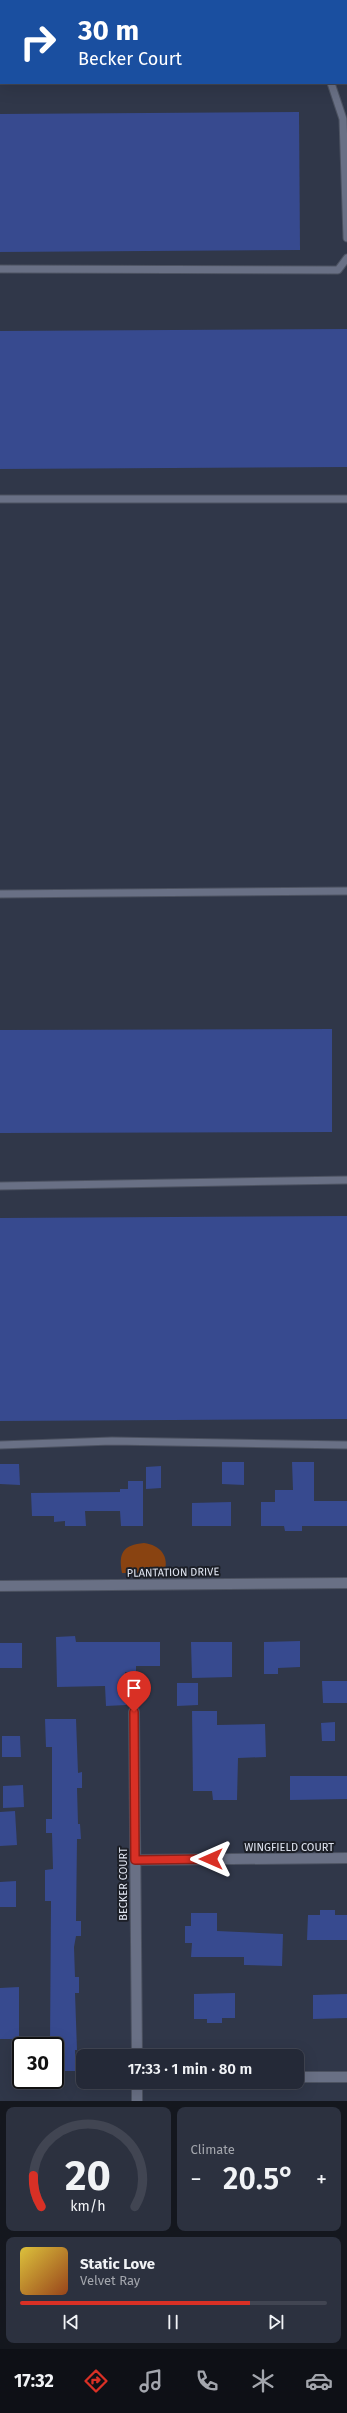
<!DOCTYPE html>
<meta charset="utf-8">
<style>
:root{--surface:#242937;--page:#2c313f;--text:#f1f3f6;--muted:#a3a6ad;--line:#414552;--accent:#d93025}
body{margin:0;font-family:"Fira Sans",sans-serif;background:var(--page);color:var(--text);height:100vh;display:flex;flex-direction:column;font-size:15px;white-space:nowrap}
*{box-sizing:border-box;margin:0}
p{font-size:13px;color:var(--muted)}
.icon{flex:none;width:22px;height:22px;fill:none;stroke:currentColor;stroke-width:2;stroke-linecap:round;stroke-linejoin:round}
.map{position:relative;height:2101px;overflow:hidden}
.panel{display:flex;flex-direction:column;gap:6px;padding:6px;background:#14171e;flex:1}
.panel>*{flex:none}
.top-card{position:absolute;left:0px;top:0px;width:347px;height:84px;box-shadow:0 4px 16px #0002,0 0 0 1px var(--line);background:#1a4fa0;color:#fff;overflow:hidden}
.speed{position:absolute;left:12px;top:2037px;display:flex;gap:8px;font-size:20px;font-weight:700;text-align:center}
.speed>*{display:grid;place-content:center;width:52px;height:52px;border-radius:50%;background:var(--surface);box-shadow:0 4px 16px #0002,0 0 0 1px var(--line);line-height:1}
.speed .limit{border:2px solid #111;border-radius:6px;background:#fff;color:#111}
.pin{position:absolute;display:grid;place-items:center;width:34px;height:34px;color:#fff;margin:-41px -17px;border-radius:50% 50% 50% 0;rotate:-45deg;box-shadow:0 0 4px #0007}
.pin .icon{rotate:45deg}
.me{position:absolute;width:44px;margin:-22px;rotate:270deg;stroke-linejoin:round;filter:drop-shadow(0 0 3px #0008)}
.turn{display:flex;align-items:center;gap:14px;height:84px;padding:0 12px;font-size:18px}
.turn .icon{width:52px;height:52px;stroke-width:2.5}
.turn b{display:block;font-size:28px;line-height:34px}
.big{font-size:30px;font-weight:600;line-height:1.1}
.panel .card{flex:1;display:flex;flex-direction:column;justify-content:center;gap:6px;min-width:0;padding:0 14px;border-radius:8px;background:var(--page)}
.panel .dial{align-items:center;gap:0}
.dial svg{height:104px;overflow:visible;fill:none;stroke:var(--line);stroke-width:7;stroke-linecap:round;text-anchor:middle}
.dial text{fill:var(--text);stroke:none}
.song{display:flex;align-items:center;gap:12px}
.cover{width:48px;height:48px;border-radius:6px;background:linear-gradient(135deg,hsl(50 70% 55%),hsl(20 70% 35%))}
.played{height:4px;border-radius:2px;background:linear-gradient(90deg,var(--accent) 75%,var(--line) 75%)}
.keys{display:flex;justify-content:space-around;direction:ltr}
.heat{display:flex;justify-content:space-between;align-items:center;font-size:22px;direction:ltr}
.panel .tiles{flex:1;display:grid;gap:6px;grid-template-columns:1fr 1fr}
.card:last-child{grid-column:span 2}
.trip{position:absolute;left:76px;top:2049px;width:228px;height:40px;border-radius:8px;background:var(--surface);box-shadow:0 4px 16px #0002,0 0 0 1px var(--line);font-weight:600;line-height:40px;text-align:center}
.dock{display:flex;height:64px;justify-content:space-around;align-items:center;background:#0e1016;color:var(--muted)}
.dock .icon{width:28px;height:28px}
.dock .selected{color:var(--accent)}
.dock b{font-size:18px;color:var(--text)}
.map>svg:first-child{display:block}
</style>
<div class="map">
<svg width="347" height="2101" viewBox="0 0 347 2101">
<rect width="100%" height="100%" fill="#303749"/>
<path fill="#894311" d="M144 1543C160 1545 170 1556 164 1573H122C118 1553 123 1545 144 1543Z"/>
<g fill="#374a8f">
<path d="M299 112 300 250 0 252V114Z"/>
<path d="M347 329V467L0 469V331Z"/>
<path d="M332 1029V1132L0 1133V1030Z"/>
<path d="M347 1216V1419L0 1421V1218Z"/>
<path d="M222 1462H244V1485L222 1484Z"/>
<path d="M292 1462H314V1501H347V1526H302V1531H285L284 1526H261V1502H275V1490H293Z"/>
<path d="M0 1464H19L20 1485 0 1484Z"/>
<path d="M161 1466V1488L146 1489V1467Z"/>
<path d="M128 1481H143V1526H121L120 1511H85L86 1526H65V1521L54 1522V1516H32L31 1493 120 1492V1489H128Z"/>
<path d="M231 1502V1526H192V1503Z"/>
<path d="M75 1636 76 1642H160V1666H136V1672H125L126 1705 106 1706 105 1686 57 1687 56 1637Z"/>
<path d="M300 1641V1667L278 1668V1674H264V1642Z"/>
<path d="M191 1642H232V1677L192 1678Z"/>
<rect x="0" y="1643" width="22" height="25"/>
<path d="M322 1681H347V1703H323Z"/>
<path d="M177 1683H198V1705L177 1706Z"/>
<path d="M192 1711H217V1725L265 1724 266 1757 238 1758 237 1800H213L212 1791H193Z"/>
<path d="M45 1719H76L78 1773 82 1772V1788H77L78 1824H80L81 1839H77L76 1921H81V1936H76L74 1947 75 1977H79V1993H75L77 2050H75V2071H55V2046H50L51 1901H45V1870L53 1869 52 1833H46V1819H52V1747H46Z"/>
<path d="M335 1722V1741H322L321 1723Z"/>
<path d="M2 1736H20L21 1757H2Z"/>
<path d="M290 1776H347V1799L290 1800Z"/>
<path d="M23 1785 24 1807 3 1808V1786Z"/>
<path d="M15 1811 17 1845 0 1846V1812Z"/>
<path d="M16 1881V1907H0V1882Z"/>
<path d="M320 1910H335V1915H347V1940H307L308 1915H320Z"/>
<path d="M191 1913H217V1931L283 1934 282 1966 244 1965V1957H191L192 1943H185V1926H191Z"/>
<path d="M19 1987V2039H0V1988Z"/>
<path d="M235 1993V2018H222V2023H207V2019H194V1994Z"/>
<path d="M347 1994V2018L313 2019V1995Z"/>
</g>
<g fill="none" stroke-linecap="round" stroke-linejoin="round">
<defs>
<g id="lane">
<path d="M303 0V1"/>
<path d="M0 68H1"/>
<path d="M331 83 343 119 347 238"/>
<path d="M0 269 338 270 347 258"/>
<path d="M0 499H347"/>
<path d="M0 894 347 891"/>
<path d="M0 1186 347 1180"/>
<path d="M0 1445 112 1441 347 1445"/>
</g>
<g id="street">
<path d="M0 1586 347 1583"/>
<path d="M134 1712 137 2056"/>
<path d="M135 1860 347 1858"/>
<path d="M297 2077H347"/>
<path d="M137 2082V2101"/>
</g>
</defs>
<use href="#lane" stroke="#4c5261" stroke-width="9"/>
<use href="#street" stroke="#4c5261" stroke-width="12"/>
<use href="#lane" stroke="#697085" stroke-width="7"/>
<use href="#street" stroke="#697085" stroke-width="10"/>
</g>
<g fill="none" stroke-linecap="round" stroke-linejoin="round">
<defs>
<path id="route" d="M134 1712 135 1860 211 1859"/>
</defs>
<use href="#route" stroke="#8d1f18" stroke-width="10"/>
<use href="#route" stroke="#d93025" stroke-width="7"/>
</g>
<g text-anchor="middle" stroke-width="4" stroke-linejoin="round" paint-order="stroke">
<g font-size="11" fill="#e0e5f1" stroke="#1c1f27">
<text transform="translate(173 1572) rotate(-1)" y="4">PLANTATION DRIVE</text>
<text x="289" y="1851">WINGFIELD COURT</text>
<text transform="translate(123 1884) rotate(-90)" y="4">BECKER COURT</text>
</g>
</g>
</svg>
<div class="speed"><div class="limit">30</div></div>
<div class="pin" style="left:134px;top:1712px;background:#d93025"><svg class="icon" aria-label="arrive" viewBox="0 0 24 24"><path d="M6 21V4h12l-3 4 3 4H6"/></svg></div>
<svg class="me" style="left:211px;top:1859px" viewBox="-20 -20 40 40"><path d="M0-17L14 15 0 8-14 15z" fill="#d93025" stroke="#fff" stroke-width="4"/></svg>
<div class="trip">17:33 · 1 min · 80 m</div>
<div class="top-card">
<div class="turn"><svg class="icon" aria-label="right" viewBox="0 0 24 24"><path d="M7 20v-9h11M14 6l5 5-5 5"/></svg><div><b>30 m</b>Becker Court</div></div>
</div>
</div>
<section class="panel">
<div class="tiles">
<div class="card dial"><svg viewBox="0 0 100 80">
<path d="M14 69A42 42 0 1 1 86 69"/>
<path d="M14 69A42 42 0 0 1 8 45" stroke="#d93025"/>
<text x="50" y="56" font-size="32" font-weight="700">20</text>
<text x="50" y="72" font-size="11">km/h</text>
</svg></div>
<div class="card"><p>Climate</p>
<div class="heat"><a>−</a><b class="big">20.5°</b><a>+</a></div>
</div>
<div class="card">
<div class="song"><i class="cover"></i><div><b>Static Love</b><p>Velvet Ray</p></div></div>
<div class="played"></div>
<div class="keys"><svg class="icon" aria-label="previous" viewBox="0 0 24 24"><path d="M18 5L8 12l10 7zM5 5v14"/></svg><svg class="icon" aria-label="pause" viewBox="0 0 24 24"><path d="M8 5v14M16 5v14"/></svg><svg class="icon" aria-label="next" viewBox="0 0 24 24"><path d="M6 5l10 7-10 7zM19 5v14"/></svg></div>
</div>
</div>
</section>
<nav class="dock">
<b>17:32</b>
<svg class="icon selected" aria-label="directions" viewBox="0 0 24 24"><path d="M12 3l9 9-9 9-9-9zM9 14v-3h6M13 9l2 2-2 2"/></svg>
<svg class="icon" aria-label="music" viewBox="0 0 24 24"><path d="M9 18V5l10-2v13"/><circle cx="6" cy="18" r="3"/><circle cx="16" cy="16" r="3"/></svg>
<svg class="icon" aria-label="phone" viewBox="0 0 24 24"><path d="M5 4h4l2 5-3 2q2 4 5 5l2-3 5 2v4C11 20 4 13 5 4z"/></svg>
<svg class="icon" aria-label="climate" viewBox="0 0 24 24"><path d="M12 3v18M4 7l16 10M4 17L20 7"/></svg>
<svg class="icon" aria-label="car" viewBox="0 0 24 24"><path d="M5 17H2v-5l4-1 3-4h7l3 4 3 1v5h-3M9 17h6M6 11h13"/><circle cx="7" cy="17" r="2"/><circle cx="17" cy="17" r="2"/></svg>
</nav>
